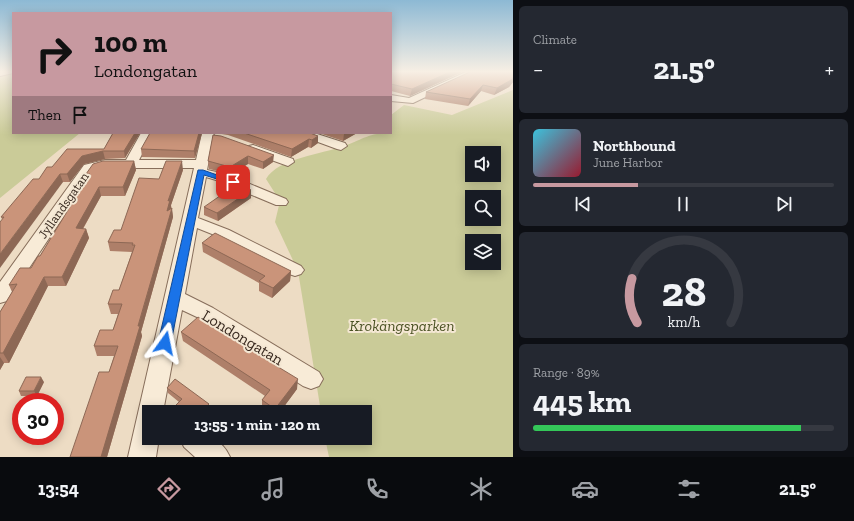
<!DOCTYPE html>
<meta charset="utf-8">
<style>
:root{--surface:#171b24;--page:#242831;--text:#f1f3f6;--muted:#9ea1a6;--line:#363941;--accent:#c799a0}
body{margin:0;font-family:"Zilla Slab",serif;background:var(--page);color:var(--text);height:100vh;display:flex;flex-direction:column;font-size:15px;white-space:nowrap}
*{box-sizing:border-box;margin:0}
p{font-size:13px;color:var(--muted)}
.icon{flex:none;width:22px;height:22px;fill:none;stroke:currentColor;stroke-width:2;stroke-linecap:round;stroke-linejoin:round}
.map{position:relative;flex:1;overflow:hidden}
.side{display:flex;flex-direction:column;gap:6px;padding:6px;background:#0d0f14;width:341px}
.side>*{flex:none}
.top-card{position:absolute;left:12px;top:12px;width:380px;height:122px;border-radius:0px;box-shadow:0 2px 10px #0003;background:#c799a0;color:#111;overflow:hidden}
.fabs{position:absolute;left:465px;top:146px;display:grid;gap:8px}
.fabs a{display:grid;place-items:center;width:36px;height:36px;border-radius:0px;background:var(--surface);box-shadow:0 2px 10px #0003;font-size:20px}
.speed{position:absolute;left:12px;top:393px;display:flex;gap:8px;font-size:20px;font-weight:700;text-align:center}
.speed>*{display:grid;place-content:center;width:52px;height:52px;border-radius:50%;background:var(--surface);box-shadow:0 2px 10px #0003;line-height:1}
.speed .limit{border:6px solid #d22;background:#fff;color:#111}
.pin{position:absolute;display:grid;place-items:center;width:34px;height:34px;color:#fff;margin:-17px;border-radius:8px;box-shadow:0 2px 6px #0006}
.me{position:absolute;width:44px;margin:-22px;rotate:12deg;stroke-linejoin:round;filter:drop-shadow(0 0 3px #0008)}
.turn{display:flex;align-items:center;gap:14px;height:84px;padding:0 16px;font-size:18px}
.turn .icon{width:52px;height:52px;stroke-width:2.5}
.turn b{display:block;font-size:28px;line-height:34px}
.then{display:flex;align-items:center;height:38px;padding:0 16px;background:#0003;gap:8px;font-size:15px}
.big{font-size:30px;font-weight:800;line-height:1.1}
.side .card{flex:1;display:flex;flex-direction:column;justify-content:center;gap:6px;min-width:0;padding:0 14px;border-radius:6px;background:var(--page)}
.side .dial{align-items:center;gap:0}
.dial svg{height:104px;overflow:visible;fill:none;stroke:var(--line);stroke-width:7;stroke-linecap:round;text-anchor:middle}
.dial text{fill:var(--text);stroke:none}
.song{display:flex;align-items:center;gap:12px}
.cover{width:48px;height:48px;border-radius:6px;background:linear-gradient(135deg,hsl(190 70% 55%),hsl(350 70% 35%))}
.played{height:4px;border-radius:2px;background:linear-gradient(90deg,var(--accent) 35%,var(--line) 35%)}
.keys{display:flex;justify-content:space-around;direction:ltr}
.heat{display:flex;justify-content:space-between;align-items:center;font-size:22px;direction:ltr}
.charge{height:6px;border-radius:3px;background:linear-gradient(90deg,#34c759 89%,var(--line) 0)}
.trip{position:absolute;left:142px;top:405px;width:230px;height:40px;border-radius:0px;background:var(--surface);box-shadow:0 2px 10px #0003;font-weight:800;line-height:40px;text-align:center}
.tabs{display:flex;height:64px;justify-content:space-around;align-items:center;background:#090b0e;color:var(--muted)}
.tabs .icon{width:28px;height:28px}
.tabs .on{color:var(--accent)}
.tabs b{font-size:18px;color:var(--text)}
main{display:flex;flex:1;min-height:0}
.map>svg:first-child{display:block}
</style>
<main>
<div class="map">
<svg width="513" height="457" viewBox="0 0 513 457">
<rect width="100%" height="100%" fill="#eddcc4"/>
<g fill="#cacb98" fill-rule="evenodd">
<path d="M13 73V133H80L0 198V76Z"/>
<path d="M513 90V457H329L325 438H365V412H321L298 271 275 222 280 201 266 179C278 158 323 154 344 146 364 139 368 133 391 133V115L404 105 452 115ZM472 153H494V175H472ZM472 197H494V219H472ZM472 241H494V263H472Z"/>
</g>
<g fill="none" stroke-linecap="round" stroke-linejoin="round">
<defs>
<g id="minor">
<path d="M0 71H13V73L0 76Z"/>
<path d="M468 71H480L413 103 391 101V95L409 98Z"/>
<path d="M141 133H153L139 160H196L202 133H214L207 170 226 174 286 199 288 202 286 205H276L216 180 206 177 198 218 229 230 301 266 304 270 301 274 295 276 289 274 217 236 197 228 185 294 213 308 319 372 323 379 319 386 311 389 303 386 199 318 182 310 163 412H149V438H159L156 457H128L194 168H105L94 171 7 301 0 303V282L84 165 105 160H126Z"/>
<path d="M297 133H314L345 143 347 146 341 150 337 149 299 135Z"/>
<path d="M253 145 293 159 294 162 288 166 249 152 247 149 249 146Z"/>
<path d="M180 438C202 438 219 433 230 457H195L184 447Z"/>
</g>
</defs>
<use href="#minor" stroke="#876e5b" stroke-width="2"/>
<use href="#minor" fill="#f8ebd7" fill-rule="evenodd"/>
</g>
<g fill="#ae7f69">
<path d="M391 71H464L410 96 391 91Z"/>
<path d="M513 71V82L509 87 494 95 481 91 468 106 425 99 426 92Z"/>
<path d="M113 133H140L125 158 105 159 84 164 70 182H63L2 219 1 217 39 179 52 167 104 149Z"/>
<path d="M202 133 195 158 142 157 141 149Z"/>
<path d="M215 133H310L318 143 311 148 308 147 291 157 228 135Z"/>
<path d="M319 133H357L343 141Z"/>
<path d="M213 135 273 162 263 169 248 164 231 174 209 169 208 161Z"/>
<path d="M134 161 136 170 125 196H101L83 229H86L89 238 66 286H48L9 363H4L0 370V312L12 292 9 285 31 268 40 256 87 179 86 174Z"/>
<path d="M183 170 171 205 173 217 141 332 142 336 107 457H70L109 372 114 356H97L94 346 113 330 118 314H111L108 304 119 290 132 252 110 251 108 242 121 230 159 179Z"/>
<path d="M251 190V198L218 221 204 215V207Z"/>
<path d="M202 243 291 271 290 281 272 298 259 291V283L203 252Z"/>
<path d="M181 332 273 364 297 389 280 412H265L262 410V400L265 396 183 341Z"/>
<path d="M44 382 37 396H21L19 391Z"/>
<path d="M167 388 209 409 206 412H173L172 409 179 402 168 393Z"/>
</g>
<g fill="#8d6855">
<path d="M452 71H464L410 96 412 89Z"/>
<path d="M513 78V82L509 87 494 95 497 88Z"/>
<path d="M483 85 481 91 468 106 470 99Z"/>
<path d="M135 133H140L125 158 124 151Z"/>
<path d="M199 133H202L195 158 194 151Z"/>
<path d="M345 133H357L343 141 344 134Z"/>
<path d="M318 136V143L311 148 312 140Z"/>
<path d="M309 139 308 147 291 157 292 149Z"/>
<path d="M103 151 105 159 84 164 70 182 67 174 82 156Z"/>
<path d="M274 155 273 162 263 169V162Z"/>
<path d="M248 156V164L231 174 230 167Z"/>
<path d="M134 161 136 170 125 196 123 187Z"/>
<path d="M182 161 183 170 171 205V209L167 211 168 201Z"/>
<path d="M60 174 63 182 0 268V254Z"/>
<path d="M99 187 101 196 78 237 76 228Z"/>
<path d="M251 190V198L218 221 217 213Z"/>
<path d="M172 208 173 217 141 332 142 336 107 457H101Z"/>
<path d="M86 229 89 238 66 286 62 277Z"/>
<path d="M291 271 290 281 272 298 273 288Z"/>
<path d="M44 277 48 286 9 363 3 353Z"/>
<path d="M0 357 4 363 0 370Z"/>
<path d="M273 358V368L270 362Z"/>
<path d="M41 377 44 382 37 396 34 391Z"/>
<path d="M298 379 297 389 280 412H275V409Z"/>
<path d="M209 404V409L206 412H201Z"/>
</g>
<g fill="#ca947a" stroke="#8d6855">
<path d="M391 71H452L412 89 391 84Z"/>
<path d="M472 71H513V78L511 80 497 88 483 85 470 99 426 92Z"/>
<path d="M113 133H135L124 151H103L82 156 67 174H60L0 254V222L4 217H1L33 179H39L47 167H52L67 149H104Z"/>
<path d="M150 133H199L194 151 141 149Z"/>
<path d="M244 133H310L318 136 312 140 309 139 292 149Z"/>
<path d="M213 135 221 136 274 155 263 162 248 156 230 167 208 161Z"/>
<path d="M103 161H134L123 187H99L76 228 86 229 62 277H44L3 353H0V312L17 284 9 285 20 268H31L38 256H40L90 174H86L93 164Z"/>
<path d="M166 161H182L168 201 170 200 167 211 172 208 138 326H140L101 457H70L99 372H109L118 346H94L100 330H113L122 304H108L113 290H119L135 245H132L133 243 108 242 114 230H121L139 178 159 179Z"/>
<path d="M237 184 251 190 217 213 204 207Z"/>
<path d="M215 233 291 271 273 288 259 281 265 276 202 243Z"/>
<path d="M198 317 236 341 240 337 273 358 270 362 298 379 275 409 262 400 270 390 181 332Z"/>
<path d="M26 377H41L34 391H19Z"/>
<path d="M175 379 209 404 201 412H176L172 409 182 399 167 388Z"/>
</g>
<linearGradient id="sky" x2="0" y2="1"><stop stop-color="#8db9d4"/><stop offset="0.53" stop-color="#f7efe4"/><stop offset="1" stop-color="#f7efe4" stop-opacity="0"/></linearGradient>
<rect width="513" height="135" fill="url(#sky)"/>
<path fill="#1a73e8" stroke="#114b97" d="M198 170H203L237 182 233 184 204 175 171 343 169 346 165 348 160 346 158 343Z"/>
<g text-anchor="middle" stroke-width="4" stroke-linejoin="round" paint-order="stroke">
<g font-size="13" fill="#37281e" stroke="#f4e7d3">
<text transform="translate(63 205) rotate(-55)" y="5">Jyllandsgatan</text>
</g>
<g font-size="16" font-style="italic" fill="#4c5325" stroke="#f4e7d3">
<text x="402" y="331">Krokängsparken</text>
</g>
<g font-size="16" fill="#37281e" stroke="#f4e7d3">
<text transform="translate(243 337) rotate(31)" y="6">Londongatan</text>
</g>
</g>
</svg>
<div class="fabs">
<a><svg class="icon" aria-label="sound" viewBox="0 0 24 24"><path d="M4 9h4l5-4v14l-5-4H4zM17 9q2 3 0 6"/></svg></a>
<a><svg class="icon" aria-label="search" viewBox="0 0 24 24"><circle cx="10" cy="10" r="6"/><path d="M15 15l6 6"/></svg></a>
<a><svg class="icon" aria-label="layers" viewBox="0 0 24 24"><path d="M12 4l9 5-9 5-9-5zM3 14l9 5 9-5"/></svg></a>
</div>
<div class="speed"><div class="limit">30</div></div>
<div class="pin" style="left:233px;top:182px;background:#d93025"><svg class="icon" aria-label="arrive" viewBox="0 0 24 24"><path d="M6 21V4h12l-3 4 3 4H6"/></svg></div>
<svg class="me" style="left:165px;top:343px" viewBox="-20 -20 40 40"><path d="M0-17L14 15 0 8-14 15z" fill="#1a73e8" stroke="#fff" stroke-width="4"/></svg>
<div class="trip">13:55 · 1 min · 120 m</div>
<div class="top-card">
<div class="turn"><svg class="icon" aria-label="right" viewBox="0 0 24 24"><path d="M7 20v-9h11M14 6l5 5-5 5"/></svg><div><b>100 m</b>Londongatan</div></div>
<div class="then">Then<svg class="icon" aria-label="arrive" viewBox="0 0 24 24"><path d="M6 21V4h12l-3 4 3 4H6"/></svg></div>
</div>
</div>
<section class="side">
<div class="card"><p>Climate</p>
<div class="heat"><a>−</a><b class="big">21.5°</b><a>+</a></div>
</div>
<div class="card">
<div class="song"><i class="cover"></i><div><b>Northbound</b><p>June Harbor</p></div></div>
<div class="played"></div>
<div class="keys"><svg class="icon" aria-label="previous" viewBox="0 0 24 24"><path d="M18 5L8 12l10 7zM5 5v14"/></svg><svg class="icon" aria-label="pause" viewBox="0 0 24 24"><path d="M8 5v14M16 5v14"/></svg><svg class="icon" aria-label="next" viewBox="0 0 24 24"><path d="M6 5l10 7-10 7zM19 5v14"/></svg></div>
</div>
<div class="card dial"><svg viewBox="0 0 100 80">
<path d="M14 69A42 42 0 1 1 86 69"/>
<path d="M14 69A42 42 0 0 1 10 35" stroke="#c799a0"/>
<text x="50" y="56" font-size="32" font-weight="700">28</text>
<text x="50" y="72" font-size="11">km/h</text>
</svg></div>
<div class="card"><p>Range · 89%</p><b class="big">445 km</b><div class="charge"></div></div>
</section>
</main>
<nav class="tabs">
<b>13:54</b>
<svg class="icon on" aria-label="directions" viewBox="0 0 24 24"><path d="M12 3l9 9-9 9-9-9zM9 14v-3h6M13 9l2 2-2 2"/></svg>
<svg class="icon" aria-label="music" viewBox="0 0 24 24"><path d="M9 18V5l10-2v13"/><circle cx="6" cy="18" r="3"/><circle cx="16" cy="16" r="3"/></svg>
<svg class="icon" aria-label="phone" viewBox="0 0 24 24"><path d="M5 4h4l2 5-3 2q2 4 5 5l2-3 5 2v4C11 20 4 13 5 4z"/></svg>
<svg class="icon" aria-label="climate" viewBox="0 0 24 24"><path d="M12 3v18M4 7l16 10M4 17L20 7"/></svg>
<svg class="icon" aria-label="car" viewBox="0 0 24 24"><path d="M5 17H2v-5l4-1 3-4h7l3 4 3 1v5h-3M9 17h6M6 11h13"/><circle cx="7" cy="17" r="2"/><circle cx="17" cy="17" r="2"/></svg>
<svg class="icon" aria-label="filters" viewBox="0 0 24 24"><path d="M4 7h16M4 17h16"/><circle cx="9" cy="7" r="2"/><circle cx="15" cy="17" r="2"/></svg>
<b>21.5°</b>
</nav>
